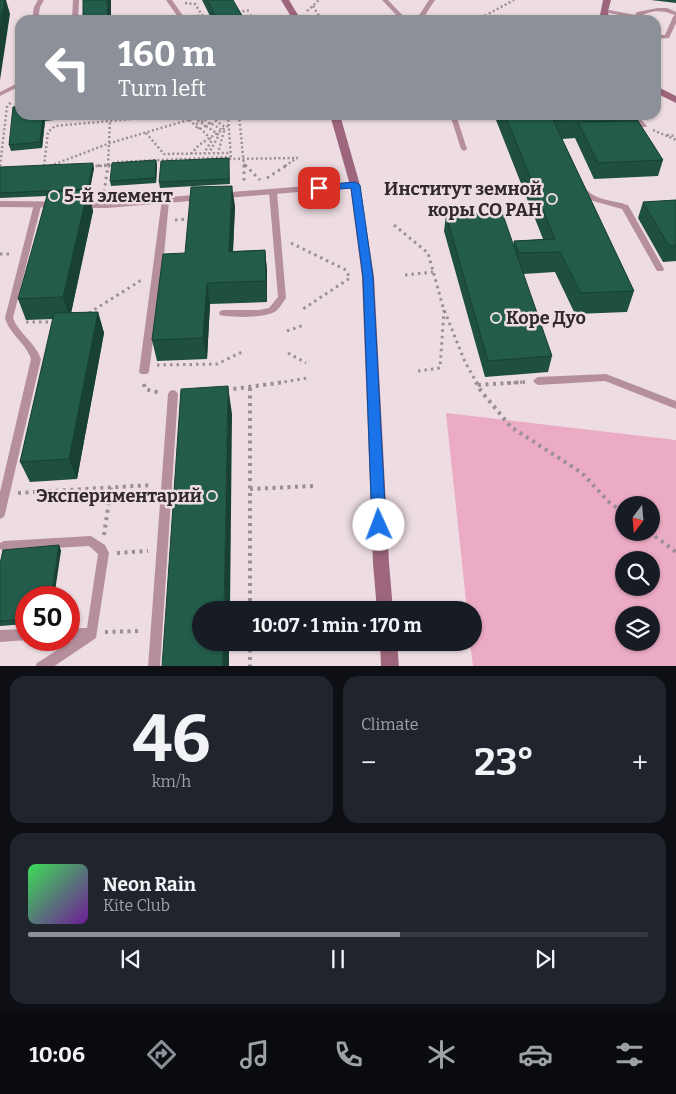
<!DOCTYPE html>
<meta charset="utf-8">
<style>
:root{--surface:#171b24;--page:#20242c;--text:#f1f3f6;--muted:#9ea1a6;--line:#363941;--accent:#8c9099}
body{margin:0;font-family:Bitter,serif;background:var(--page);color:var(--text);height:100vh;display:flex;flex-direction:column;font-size:19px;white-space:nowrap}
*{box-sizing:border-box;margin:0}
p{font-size:16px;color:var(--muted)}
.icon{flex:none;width:28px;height:28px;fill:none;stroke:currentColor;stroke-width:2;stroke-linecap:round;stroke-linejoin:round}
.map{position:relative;height:666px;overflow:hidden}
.drawer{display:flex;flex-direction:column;gap:10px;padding:10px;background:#0d0f14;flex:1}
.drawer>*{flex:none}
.banner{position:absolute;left:15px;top:15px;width:646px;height:105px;border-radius:15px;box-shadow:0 1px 4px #0004;background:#8c9099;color:#fff;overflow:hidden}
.needle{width:32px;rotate:196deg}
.fabs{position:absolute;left:615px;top:496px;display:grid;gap:10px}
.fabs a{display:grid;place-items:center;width:45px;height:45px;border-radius:50%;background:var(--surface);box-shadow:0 1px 4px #0004;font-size:25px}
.speed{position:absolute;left:15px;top:586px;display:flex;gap:10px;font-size:25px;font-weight:700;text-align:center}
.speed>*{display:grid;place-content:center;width:65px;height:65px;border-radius:50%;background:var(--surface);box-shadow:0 1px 4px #0004;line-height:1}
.speed .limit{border:8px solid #d22;background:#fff;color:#111}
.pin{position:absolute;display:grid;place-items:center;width:42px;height:42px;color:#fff;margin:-21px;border-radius:10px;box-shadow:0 2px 8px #0006}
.me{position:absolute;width:55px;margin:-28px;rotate:358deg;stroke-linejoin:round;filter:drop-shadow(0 0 4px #0008)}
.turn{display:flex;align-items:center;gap:18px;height:105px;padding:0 20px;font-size:22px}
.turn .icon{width:65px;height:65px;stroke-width:2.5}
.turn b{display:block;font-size:35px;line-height:42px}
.big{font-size:38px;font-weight:700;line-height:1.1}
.drawer .card{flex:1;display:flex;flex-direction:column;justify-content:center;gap:8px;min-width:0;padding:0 18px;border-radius:15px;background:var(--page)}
.drawer .dial{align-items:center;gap:0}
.dial b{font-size:65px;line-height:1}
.song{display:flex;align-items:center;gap:15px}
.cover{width:60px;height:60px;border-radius:8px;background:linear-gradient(135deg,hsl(130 70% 55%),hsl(280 70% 35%))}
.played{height:5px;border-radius:2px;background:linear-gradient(90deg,var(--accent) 60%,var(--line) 60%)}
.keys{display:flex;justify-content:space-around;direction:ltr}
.heat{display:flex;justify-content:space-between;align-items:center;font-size:28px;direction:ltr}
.drawer .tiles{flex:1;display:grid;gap:10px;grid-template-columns:1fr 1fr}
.card:last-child{grid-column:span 2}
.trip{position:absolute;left:192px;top:601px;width:290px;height:50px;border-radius:25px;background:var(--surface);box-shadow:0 1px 4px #0004;font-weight:700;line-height:50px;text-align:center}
.tabs{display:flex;height:80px;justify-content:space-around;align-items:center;background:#090b0e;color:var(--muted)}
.tabs .icon{width:35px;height:35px}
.tabs .selected{color:var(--accent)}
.tabs b{font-size:22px;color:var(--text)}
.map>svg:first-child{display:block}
</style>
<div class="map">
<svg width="676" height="667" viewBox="0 0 676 667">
<rect width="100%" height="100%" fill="#eddde3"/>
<path fill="#ebabc4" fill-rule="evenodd" d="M446 413 676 440V666H473L470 643 474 642V610H467ZM624 505H651V532H624ZM624 560H651V588H624ZM624 615H651V642H624Z"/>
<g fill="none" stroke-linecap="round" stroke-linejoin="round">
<g stroke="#9b8f94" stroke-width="2.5" stroke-dasharray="2 2.5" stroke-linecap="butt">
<path d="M185 3 195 4 202 15"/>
<path d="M313 6 321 19"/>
<path d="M307 11 319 0"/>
<path d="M238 12 251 10"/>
<path d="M193 17 202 15 205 20"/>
<path d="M241 17 254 15"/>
<path d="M477 20 514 0"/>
<path d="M228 115 231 159"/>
<path d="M239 115 244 166"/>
<path d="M189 120 199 129 196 122 199 121 205 126 202 121 205 120 211 125 210 117 225 127"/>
<path d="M212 124 224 131 218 153"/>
<path d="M206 126 219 135 209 153"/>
<path d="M200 128 212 140 204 153"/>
<path d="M653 130 676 140"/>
<path d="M146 133 164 154 230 153"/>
<path d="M667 135 676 136"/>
<path d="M191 154 199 145 228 126"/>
<path d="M229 159 298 158"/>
<path d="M244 164 246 166"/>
<path d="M108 165 110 121"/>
<path d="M0 166 7 107 11 102"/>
<path d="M44 166 48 132 55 126 175 115"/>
<path d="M50 166 110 143 205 115"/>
<path d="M91 166H108L115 162 230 157"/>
<path d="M108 166H110"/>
<path d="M285 166 297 158"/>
</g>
<g stroke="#9b8f94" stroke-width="3" stroke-dasharray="2.5 4" stroke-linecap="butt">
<path d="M244 165V182"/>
<path d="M245 165 260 180"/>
<path d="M50 166 53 165"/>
<path d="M91 166 110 165"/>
<path d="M44 168V165"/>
<path d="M0 170 1 165"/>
<path d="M267 178 287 165"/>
<path d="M104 192 108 166H110"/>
<path d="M175 220 187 219"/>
<path d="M394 225 428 253 443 307 465 362 477 383"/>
<path d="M291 243 346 270 350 278 303 309"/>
<path d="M0 254H12"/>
<path d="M405 275 433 272"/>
<path d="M89 313 143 279"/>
<path d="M26 322H54"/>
<path d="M287 331 304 325"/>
<path d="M288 353 306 363"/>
<path d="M157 365 217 364 244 351"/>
<path d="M418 371 440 368 444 310"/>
<path d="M278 383 307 378"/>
<path d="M507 383 525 382"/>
</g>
<g stroke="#9b8f94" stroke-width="4" stroke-dasharray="3 4.5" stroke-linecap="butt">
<path d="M476 382 481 391 511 427 582 473 609 502 624 513"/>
<path d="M144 384 145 389 160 393"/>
<path d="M478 385 525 382"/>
<path d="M250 388V610"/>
<path d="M226 390 285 382"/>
<path d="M250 489 313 486"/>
<path d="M18 493 152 485"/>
<path d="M649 532 676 552"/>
<path d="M104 535 111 487"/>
<path d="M117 553 148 551"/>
<path d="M105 632 141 631"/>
<path d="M250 642V667"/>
</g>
<g fill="#b68f9e" fill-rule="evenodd">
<path d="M38 0H44L40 7 38 20H32L34 7Z"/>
<path d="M73 0H79L78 20H72Z"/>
<path d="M166 0H172L186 20H180Z"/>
<path d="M382 0H388L407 20H401Z"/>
<path d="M429 0H435L422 20H416Z"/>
<path d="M658 8H667L676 12V23L669 38 656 39V35H665L673 17 675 15C661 9 649 10 636 19L601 11 604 9 635 15 637 12Z"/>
<path d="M20 82V86L0 96V92Z"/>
<path d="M450 115H456L467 149 466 150 464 151 461 149Z"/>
<path d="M630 115H637L647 126 646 127H642Z"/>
<path d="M579 188H585C596 201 613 200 628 205L664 269 663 271H657L622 209 593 201 583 196 579 192Z"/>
<path d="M270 190H276L277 192 286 298C283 302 280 308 276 311 267 318 231 318 220 315L219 313 220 311 223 310H259L269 308 278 297 269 192Z"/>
<path d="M162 199H165L169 201 164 255 149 372 147 374H141L139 372Z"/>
<path d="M34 204H40L41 206 13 318C19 334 35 342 41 359L5 514 4 517 0 519V492L31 359C26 343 10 335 5 318Z"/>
<path d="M606 374 676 401V409L605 381 538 385 535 383 533 381 535 379 538 377Z"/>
<path d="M173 390 176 391 178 394 160 667H148L168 394 170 391Z"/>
<path d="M91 536 105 545 109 553 96 638 53 667H35L37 663 73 640H69V628H87L98 554 89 546 4 551 0 549V543L4 541Z"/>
<path d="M26 629V640H28L0 642V630Z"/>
</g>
<path fill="#b68f9e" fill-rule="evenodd" d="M355 182 360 185 359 187 107 208 0 207V201L107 202Z"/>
<g fill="#9d667d" fill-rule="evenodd">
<path d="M281 0H289L301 20H293Z"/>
<path d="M603 0H611L608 11 609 20H589L600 15Z"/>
<path d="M656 86 676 96V103L656 93Z"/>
<path d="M330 115H340L360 185 374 277 389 563 393 610H377L373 563 362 277 350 185Z"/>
<path d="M380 642H397L399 667H381Z"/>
</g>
</g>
<g fill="#1e4f40">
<path d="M202 0H233L244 20H212Z"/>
<path d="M651 0H676V3Z"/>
<path d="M20 106V115H103L45 121 42 148 11 151 9 145Z"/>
<path d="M494 115H639L640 117 638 121 663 160 658 176 594 179 575 138 562 139 634 291 627 312 575 314 555 272 523 274 552 356 548 372 485 377 444 231 446 215 513 245 514 241 543 239Z"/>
<path d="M229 158 230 184 160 188 159 182Z"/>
<path d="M156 160 157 166 156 183 111 186 110 181Z"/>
<path d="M94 168 89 194 93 211 71 313 98 312 104 333 77 479 30 482 20 462 53 319 26 320 18 299 47 196 0 198V169Z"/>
<path d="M676 200V261L663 262 638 218 643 202Z"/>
<path d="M235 206 233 251 265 250 267 271V302L210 304 207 359 157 361 152 340 185 253Z"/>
<path d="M59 545 61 551 26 598V624L0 626V564Z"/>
</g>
<g fill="#184034">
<path d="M4 0H6L10 14 0 80V25Z"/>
<path d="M107 0H111V20H108Z"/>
<path d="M43 115 45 121 42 148 40 142Z"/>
<path d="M156 160 157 166 156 183 155 178Z"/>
<path d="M93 163 94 168 89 194 88 189Z"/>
<path d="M232 186 235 206 232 272 229 252Z"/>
<path d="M88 190 93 211 70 318 63 297Z"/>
<path d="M265 250 267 271V302L266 281Z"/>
<path d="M207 283 210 304 207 359 203 338Z"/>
<path d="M98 312 104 333 77 479 69 459Z"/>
<path d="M228 386 232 414 230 610H224Z"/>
<path d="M59 545 61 551 54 598H51Z"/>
<rect x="223" y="642" width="6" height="25"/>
</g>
<g fill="#235c4a" stroke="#184034">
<path d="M0 0H4L0 25Z"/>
<path d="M83 0H107L108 20H83Z"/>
<path d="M207 0H233L244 19 235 20H218Z"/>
<path d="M20 105V115H47H43L40 142 9 145 13 107 20 106Z"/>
<path d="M505 115H639L640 117 553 120 634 291 581 293 560 252 519 253 514 241 555 239Z"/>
<path d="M638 121 663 160 598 163 578 122Z"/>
<path d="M229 158V179L159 182 161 161Z"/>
<path d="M156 160 155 178 110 181 112 163Z"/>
<path d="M93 163 88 189 0 193V167Z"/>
<path d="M232 186 229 252 265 250 266 281 207 283 203 338 152 340 163 254 185 253 191 187Z"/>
<path d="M88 190 63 297 18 299 48 192Z"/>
<path d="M676 200V245L669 246 643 202Z"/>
<path d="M502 212 552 356 488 361 446 215Z"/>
<path d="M98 312 69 459 20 462 54 313Z"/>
<path d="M228 386 224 610H201V642H223V667H162L181 389Z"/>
<path d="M59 545 51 598H26V619L0 621V564L3 550Z"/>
</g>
<path fill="#1a73e8" stroke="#114b97" d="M355 182 360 185 373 277 386 525 384 529 379 531 374 529 372 525 363 277 351 188 319 191 314 188 319 185Z"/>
<g fill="#286652" stroke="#eddde3" stroke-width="2">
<circle cx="54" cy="196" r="5"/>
<circle cx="552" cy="199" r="5"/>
<circle cx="496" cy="318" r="5"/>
<circle cx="212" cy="496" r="5"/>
</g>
<g text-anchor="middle" stroke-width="5" stroke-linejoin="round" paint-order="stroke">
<g font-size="18" font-weight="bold" fill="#302a2c" stroke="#eddde3" text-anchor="end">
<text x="542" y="195">Институт земной<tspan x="542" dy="21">коры СО РАН</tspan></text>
<text x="64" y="202" text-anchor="start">5-й элемент</text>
<text x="506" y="324" text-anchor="start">Коре Дуо</text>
<text x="202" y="502">Экспериментарий</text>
</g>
</g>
</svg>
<div class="fabs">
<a><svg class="needle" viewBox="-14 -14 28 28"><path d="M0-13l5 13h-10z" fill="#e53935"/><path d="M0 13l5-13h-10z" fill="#9ea1a6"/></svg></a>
<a><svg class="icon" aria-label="search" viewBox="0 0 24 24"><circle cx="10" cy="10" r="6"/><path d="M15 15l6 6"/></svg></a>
<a><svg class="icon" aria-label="layers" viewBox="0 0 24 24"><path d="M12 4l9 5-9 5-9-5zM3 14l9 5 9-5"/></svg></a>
</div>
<div class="speed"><div class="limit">50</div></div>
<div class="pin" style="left:319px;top:188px;background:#d93025"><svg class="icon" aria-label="arrive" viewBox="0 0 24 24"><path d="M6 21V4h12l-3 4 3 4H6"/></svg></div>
<svg class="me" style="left:379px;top:525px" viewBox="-20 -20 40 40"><circle r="19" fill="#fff"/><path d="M0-13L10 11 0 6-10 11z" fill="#1a73e8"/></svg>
<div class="trip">10:07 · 1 min · 170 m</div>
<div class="banner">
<div class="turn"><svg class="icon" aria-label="left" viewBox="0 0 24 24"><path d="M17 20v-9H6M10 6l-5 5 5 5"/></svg><div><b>160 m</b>Turn left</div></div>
</div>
</div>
<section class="drawer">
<div class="tiles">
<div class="card dial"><b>46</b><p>km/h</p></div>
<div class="card"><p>Climate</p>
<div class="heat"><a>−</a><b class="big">23°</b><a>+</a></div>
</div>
<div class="card">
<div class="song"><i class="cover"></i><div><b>Neon Rain</b><p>Kite Club</p></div></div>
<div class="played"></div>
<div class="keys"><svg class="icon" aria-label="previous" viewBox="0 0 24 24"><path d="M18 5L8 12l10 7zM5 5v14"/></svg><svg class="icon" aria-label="pause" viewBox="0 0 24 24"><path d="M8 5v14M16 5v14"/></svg><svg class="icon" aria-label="next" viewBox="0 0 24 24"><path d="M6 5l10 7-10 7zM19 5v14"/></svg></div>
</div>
</div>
</section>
<nav class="tabs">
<b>10:06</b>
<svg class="icon selected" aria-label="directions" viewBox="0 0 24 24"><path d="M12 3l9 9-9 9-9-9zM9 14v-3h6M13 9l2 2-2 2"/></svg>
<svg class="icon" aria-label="music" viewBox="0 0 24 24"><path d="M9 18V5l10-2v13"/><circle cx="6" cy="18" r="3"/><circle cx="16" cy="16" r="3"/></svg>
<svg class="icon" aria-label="phone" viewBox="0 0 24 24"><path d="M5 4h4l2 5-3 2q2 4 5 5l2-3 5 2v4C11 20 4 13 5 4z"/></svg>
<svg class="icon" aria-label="climate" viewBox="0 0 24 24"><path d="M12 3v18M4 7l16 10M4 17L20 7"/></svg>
<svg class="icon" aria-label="car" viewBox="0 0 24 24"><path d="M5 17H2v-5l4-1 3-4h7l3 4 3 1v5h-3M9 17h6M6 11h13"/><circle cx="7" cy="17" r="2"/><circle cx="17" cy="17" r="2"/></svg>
<svg class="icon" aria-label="filters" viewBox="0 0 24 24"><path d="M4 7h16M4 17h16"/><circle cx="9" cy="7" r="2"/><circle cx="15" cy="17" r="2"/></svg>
</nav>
